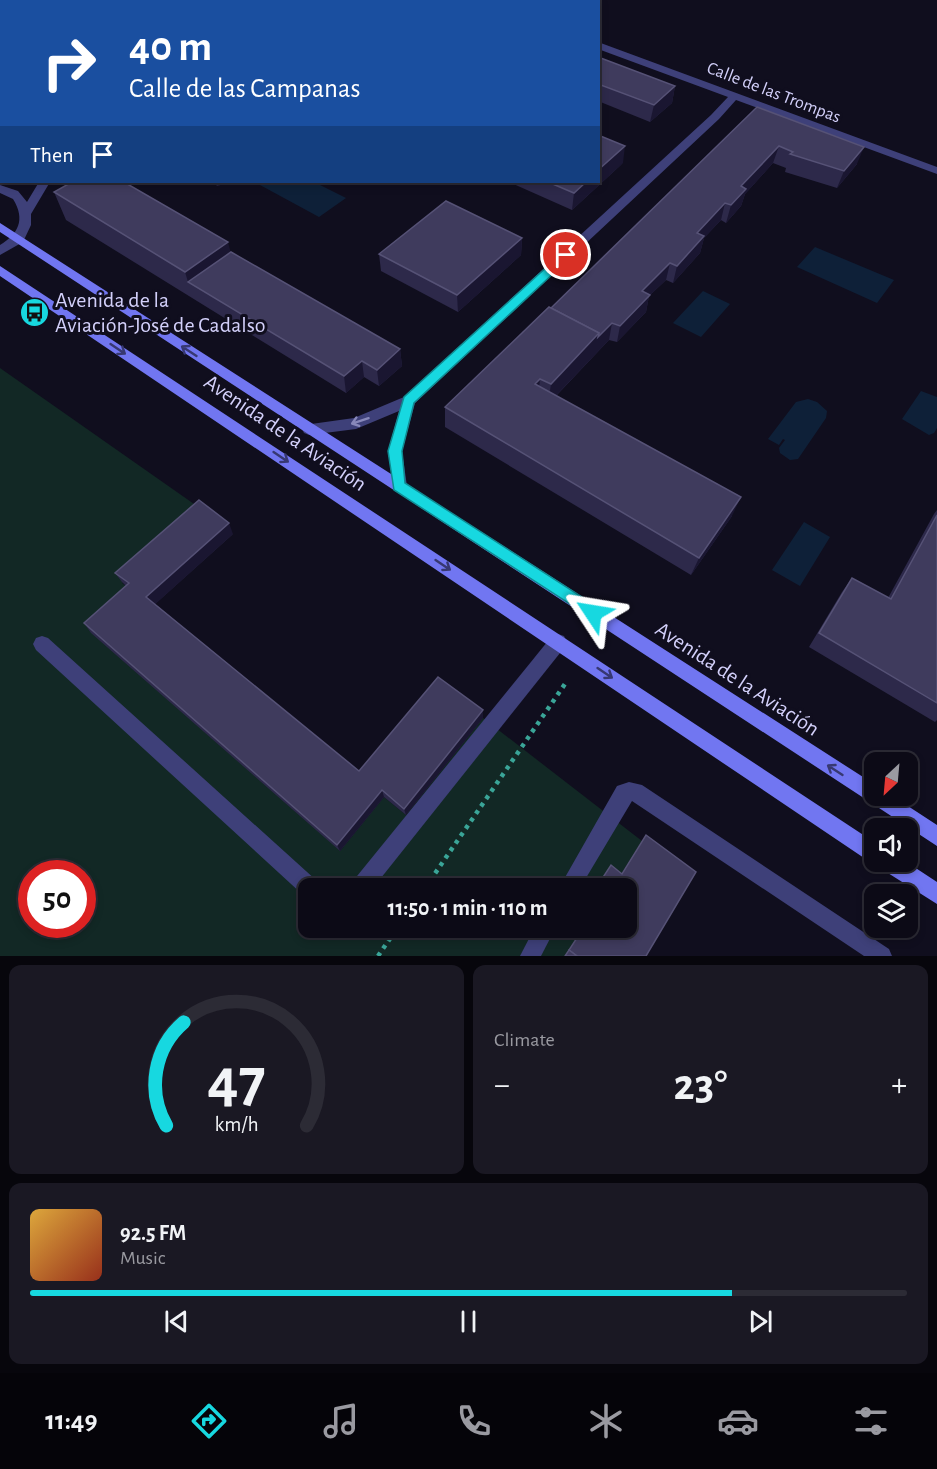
<!DOCTYPE html>
<meta charset="utf-8">
<style>
:root{--surface:#0c0a16;--page:#1a1823;--text:#f1f3f6;--muted:#9a9aa1;--line:#2c2b35;--accent:#17d8e0}
body{margin:0;font-family:"Alegreya Sans",sans-serif;background:var(--page);color:var(--text);height:100vh;display:flex;flex-direction:column;font-size:22px;white-space:nowrap}
*{box-sizing:border-box;margin:0}
p{font-size:20px;color:var(--muted)}
.icon{flex:none;width:33px;height:33px;fill:none;stroke:currentColor;stroke-width:2;stroke-linecap:round;stroke-linejoin:round}
.map{position:relative;height:956px;overflow:hidden}
.side{display:flex;flex-direction:column;gap:9px;padding:9px;background:#07060c;flex:1}
.side>*{flex:none}
.top-card{position:absolute;left:0px;top:0px;width:600px;height:183px;box-shadow:0 3px 9px #0003,0 0 0 2px var(--line);background:#1a4fa0;color:#fff;overflow:hidden}
.needle{width:39px;rotate:206deg}
.tools{position:absolute;left:864px;top:752px;display:grid;gap:12px}
.tools a{display:grid;place-items:center;width:54px;height:54px;border-radius:12px;background:var(--surface);box-shadow:0 3px 9px #0003,0 0 0 2px var(--line);font-size:30px}
.speed{position:absolute;left:18px;top:860px;display:flex;gap:12px;font-size:30px;font-weight:700;text-align:center}
.speed>*{display:grid;place-content:center;width:78px;height:78px;border-radius:50%;background:var(--surface);box-shadow:0 3px 9px #0003,0 0 0 2px var(--line);line-height:1}
.speed .limit{border:9px solid #d22;background:#fff;color:#111}
.pin{position:absolute;display:grid;place-items:center;width:51px;height:51px;color:#fff;margin:-26px;border:3px solid #fff;border-radius:50%;box-shadow:0 2px 6px #0007}
.me{position:absolute;width:66px;margin:-33px;rotate:303deg;stroke-linejoin:round;filter:drop-shadow(0 0 4px #0008)}
.turn{display:flex;align-items:center;gap:21px;height:126px;padding:0 30px;font-size:27px}
.turn .icon{width:78px;height:78px;stroke-width:2.5}
.turn b{display:block;font-size:42px;line-height:51px}
.then{display:flex;align-items:center;height:57px;padding:0 30px;background:#0003;gap:12px;font-size:22px}
.big{font-size:45px;font-weight:700;line-height:1.1}
.side .tile{flex:1;display:flex;flex-direction:column;justify-content:center;gap:9px;min-width:0;padding:0 21px;border-radius:12px;background:var(--page)}
.side .dial{align-items:center;gap:0}
.dial svg{height:156px;overflow:visible;fill:none;stroke:var(--line);stroke-width:7;stroke-linecap:round;text-anchor:middle}
.dial text{fill:var(--text);stroke:none}
.song{display:flex;align-items:center;gap:18px}
.cover{width:72px;height:72px;border-radius:9px;background:linear-gradient(135deg,hsl(40 70% 55%),hsl(10 70% 35%))}
.played{height:6px;border-radius:3px;background:linear-gradient(90deg,var(--accent) 80%,var(--line) 80%)}
.keys{display:flex;justify-content:space-around;direction:ltr}
.heat{display:flex;justify-content:space-between;align-items:center;font-size:33px;direction:ltr}
.side .tiles{flex:1;display:grid;gap:9px;grid-template-columns:1fr 1fr}
.tile:last-child{grid-column:span 2}
.trip{position:absolute;left:298px;top:878px;width:339px;height:60px;border-radius:12px;background:var(--surface);box-shadow:0 3px 9px #0003,0 0 0 2px var(--line);font-weight:700;line-height:60px;text-align:center}
.tabs{display:flex;height:96px;justify-content:space-around;align-items:center;background:#050409;color:var(--muted)}
.tabs .icon{width:42px;height:42px}
.tabs .active{color:var(--accent)}
.tabs b{font-size:27px;color:var(--text)}
.map>svg:first-child{display:block}
</style>
<div class="map">
<svg width="937" height="956" viewBox="0 0 937 956">
<rect width="100%" height="100%" fill="#100e1e"/>
<path fill="#122825" fill-rule="evenodd" d="M0 368 204 511 122 583 135 593 340 851 384 797 406 815 483 718 642 841 618 879 596 888H309V927H584L565 956H0ZM32 873H82V924H32Z"/>
<g fill="#0e2038">
<path d="M265 182H314L346 198 319 217 260 185Z"/>
<path d="M815 247 894 280 877 303 797 267Z"/>
<path d="M703 291 730 304 701 337 673 323Z"/>
<path d="M921 391 937 397V428L934 433 929 435 902 419Z"/>
<path d="M808 399 817 402 827 411 826 418 798 459 790 460 780 453 779 448 785 440 783 439 779 445 768 439 796 402Z"/>
<path d="M804 522 830 537 800 586 772 570Z"/>
</g>
<g fill="none" stroke-linecap="round" stroke-linejoin="round">
<g stroke="#3aa598" stroke-width="4.5" stroke-dasharray="4 5" stroke-linecap="butt">
<path d="M425 888 567 681"/>
<path d="M378 956 398 927"/>
</g>
<g fill="#3e4079" fill-rule="evenodd">
<path d="M558 634 564 636 567 642 564 648 373 888H350L353 881 552 636Z"/>
<path d="M42 636 48 638 317 881 320 888H309V898L303 895 36 650 33 644 36 638Z"/>
<path d="M629 782 642 785 889 949 892 956H864L632 801 580 888H559L617 786Z"/>
<path d="M535 927H556L541 956H520Z"/>
</g>
<g fill="#3e4079" fill-rule="evenodd">
<path d="M340 0H350L339 2Z"/>
<path d="M474 0H486L487 2H475Z"/>
<path d="M598 42 937 167V174L736 100 719 119 415 403 402 451 407 486 404 490 399 492 394 490 388 451 399 411 356 429 309 435 304 433 302 429 304 425 354 418 404 397 711 115 728 97 598 49Z"/>
<path d="M39 182H50L31 214V225L23 242 0 255V245C18 234 26 220 13 199L0 193V185L18 191 27 202Z"/>
</g>
<g fill="#7176f1" fill-rule="evenodd">
<path d="M0 223 874 784V795H891L937 825V846L0 232Z"/>
<path d="M0 266 874 842V861H905L937 882V904L880 868 877 861 874 863 867 860 0 276Z"/>
</g>
</g>
<g fill="#2d294a">
<path d="M598 57 675 86 672 103 650 122 598 101Z"/>
<path d="M757 107 857 164 837 188 785 172 786 168 773 163 745 194 741 206 726 223 721 220 704 238 700 253 673 283 666 280 649 296 646 312 617 342 609 340 556 396 732 516 691 575 445 427V407L551 308Z"/>
<path d="M623 163 572 210 509 182H598Z"/>
<path d="M209 182H226L218 186Z"/>
<path d="M54 192 231 252 400 349 402 366 379 386 364 377 346 393 66 220Z"/>
<path d="M522 238 521 255 458 312 381 271 379 254Z"/>
<path d="M937 510V720L935 722 809 647 842 592 852 578 888 598 934 514Z"/>
<path d="M233 534 155 604 359 771 483 718 406 815 384 797 340 851 91 633 84 623 126 586 122 582 115 573Z"/>
</g>
<g fill="#1a1631">
<path d="M237 0H290L287 2H234Z"/>
<path d="M675 86 672 103 650 122 654 105Z"/>
<path d="M2 124V158L0 159V125Z"/>
<path d="M625 146 623 163 572 210 574 193 586 182H598V170Z"/>
<path d="M779 146 773 163 745 194 741 206 726 223 731 205 741 186Z"/>
<path d="M864 147 857 164 837 188 844 171Z"/>
<path d="M217 182H226L218 186Z"/>
<path d="M725 203 721 220 704 238 700 253 673 283 677 266 697 233Z"/>
<path d="M522 238 521 255 458 312 457 295Z"/>
<path d="M228 242 235 269 188 282 185 272Z"/>
<path d="M670 263 666 280 649 296 646 312 617 342 620 326 642 291Z"/>
<path d="M612 323 609 340 548 404 551 384 599 333Z"/>
<path d="M400 349 402 366 379 386 377 370Z"/>
<path d="M362 361 364 377 346 393 344 376Z"/>
<path d="M540 379 538 399 535 384Z"/>
<path d="M741 497 732 516 691 575 699 558Z"/>
<path d="M229 523 233 534 152 607 146 597Z"/>
<path d="M483 710V718L406 815 404 809Z"/>
<path d="M382 790 384 797 340 851 337 845Z"/>
</g>
<g fill="#3f3b5d" stroke="#565276" stroke-width="1.5">
<path d="M170 0H237L234 2H173Z"/>
<path d="M387 0H450L454 2H391Z"/>
<path d="M598 57 675 86 654 105 598 84Z"/>
<path d="M2 97V124L0 125V98Z"/>
<path d="M757 107 864 147 844 171 790 154 793 152 779 146 741 186 746 189 731 205 725 203 697 233 704 236 677 266 670 263 642 291 650 295 620 326 612 323 598 337 599 333 551 308Z"/>
<path d="M598 135 625 146 598 170Z"/>
<path d="M72 182H124L228 242 185 272 54 192Z"/>
<path d="M548 182H586L574 193Z"/>
<path d="M446 201 522 238 457 295 379 254Z"/>
<path d="M231 252 400 349 377 370 362 361 344 376 188 282Z"/>
<path d="M549 307 599 333 551 384 540 379 535 384 741 497 699 558 445 407Z"/>
<path d="M199 500 229 523 146 597 359 771 438 677 483 710 404 809 382 790 337 845 84 623 129 583 115 573Z"/>
<path d="M937 515V703L819 633 852 578 891 599Z"/>
<path d="M646 835 696 872 646 956H577L569 950 584 927H627V888H596L611 865 622 874Z"/>
<path d="M569 950 577 956H565Z"/>
</g>
<defs><path id="oneway-shaft" d="M-6 0H5M1.5-3L5.5 0L1.5 3" fill="none" stroke-width="1.6" stroke-linecap="round" stroke-linejoin="round" transform="scale(1.5)"/></defs>
<g stroke="#373872">
<use href="#oneway-shaft" transform="translate(118 349) rotate(34)"/>
<use href="#oneway-shaft" transform="translate(189 351) rotate(-147)"/>
<use href="#oneway-shaft" transform="translate(281 457) rotate(34)"/>
<use href="#oneway-shaft" transform="translate(443 565) rotate(34)"/>
<use href="#oneway-shaft" transform="translate(605 673) rotate(34)"/>
<use href="#oneway-shaft" transform="translate(835 770) rotate(-147)"/>
</g>
<use stroke="#8888ba" href="#oneway-shaft" transform="translate(360 421) rotate(162)"/>
<path fill="#17d8e0" stroke="#0f8c92" stroke-width="1.5" d="M566 252 570 253V258L414 403 402 451 405 483 599 608 601 613 599 617 593 619 394 490 388 451 404 397 562 253Z"/>
<defs>
<symbol id="bus-disc" viewBox="-11 -11 22 22"><circle r="9.5" fill="#17d8e0" stroke="#100e1e"/><path d="M-5-6H5V4H4V6H2V4H-2V6H-4V4H-5ZM-3.5-4V0h7V-4ZM-3.5 1.2v1.5H-2V1.2ZM2 1.2v1.5H3.5V1.2Z" fill="#111"/></symbol>
</defs>
<g fill-rule="evenodd">
<use href="#bus-disc" x="18" y="296" width="33" height="33"/>
</g>
<g text-anchor="middle" stroke-width="6" stroke-linejoin="round" paint-order="stroke">
<g font-size="18" fill="#d3d0fa" stroke="#100e1e">
<text transform="translate(774 92) rotate(21)" y="6">Calle de las Trompas</text>
</g>
<g font-size="22" fill="#d3d0fa" stroke="#100e1e" text-anchor="start">
<text x="55" y="307">Avenida de la<tspan x="55" dy="25">Aviación-José de Cadalso</tspan></text>
</g>
<g font-size="22" fill="#d3d0fa" stroke="#100e1e">
<text transform="translate(286 432) rotate(34)" y="8">Avenida de la Aviación</text>
<text transform="translate(738 678) rotate(33)" y="8">Avenida de la Aviación</text>
</g>
</g>
</svg>
<div class="tools">
<a><svg class="needle" viewBox="-14 -14 28 28"><path d="M0-13l5 13h-10z" fill="#e53935"/><path d="M0 13l5-13h-10z" fill="#9a9aa1"/></svg></a>
<a><svg class="icon" aria-label="sound" viewBox="0 0 24 24"><path d="M4 9h4l5-4v14l-5-4H4zM17 9q2 3 0 6"/></svg></a>
<a><svg class="icon" aria-label="layers" viewBox="0 0 24 24"><path d="M12 4l9 5-9 5-9-5zM3 14l9 5 9-5"/></svg></a>
</div>
<div class="speed"><div class="limit">50</div></div>
<div class="pin" style="left:566px;top:255px;background:#d93025"><svg class="icon" aria-label="arrive" viewBox="0 0 24 24"><path d="M6 21V4h12l-3 4 3 4H6"/></svg></div>
<svg class="me" style="left:593px;top:613px" viewBox="-20 -20 40 40"><path d="M0-17L14 15 0 8-14 15z" fill="#17d8e0" stroke="#fff" stroke-width="4"/></svg>
<div class="trip">11:50 · 1 min · 110 m</div>
<div class="top-card">
<div class="turn"><svg class="icon" aria-label="right" viewBox="0 0 24 24"><path d="M7 20v-9h11M14 6l5 5-5 5"/></svg><div><b>40 m</b>Calle de las Campanas</div></div>
<div class="then">Then<svg class="icon" aria-label="arrive" viewBox="0 0 24 24"><path d="M6 21V4h12l-3 4 3 4H6"/></svg></div>
</div>
</div>
<section class="side">
<div class="tiles">
<div class="tile dial"><svg viewBox="0 0 100 80">
<path d="M14 69A42 42 0 1 1 86 69"/>
<path d="M14 69A42 42 0 0 1 23 16" stroke="#17d8e0"/>
<text x="50" y="56" font-size="32" font-weight="700">47</text>
<text x="50" y="72" font-size="11">km/h</text>
</svg></div>
<div class="tile"><p>Climate</p>
<div class="heat"><a>−</a><b class="big">23°</b><a>+</a></div>
</div>
<div class="tile">
<div class="song"><i class="cover"></i><div><b>92.5 FM</b><p>Music</p></div></div>
<div class="played"></div>
<div class="keys"><svg class="icon" aria-label="previous" viewBox="0 0 24 24"><path d="M18 5L8 12l10 7zM5 5v14"/></svg><svg class="icon" aria-label="pause" viewBox="0 0 24 24"><path d="M8 5v14M16 5v14"/></svg><svg class="icon" aria-label="next" viewBox="0 0 24 24"><path d="M6 5l10 7-10 7zM19 5v14"/></svg></div>
</div>
</div>
</section>
<nav class="tabs">
<b>11:49</b>
<svg class="icon active" aria-label="directions" viewBox="0 0 24 24"><path d="M12 3l9 9-9 9-9-9zM9 14v-3h6M13 9l2 2-2 2"/></svg>
<svg class="icon" aria-label="music" viewBox="0 0 24 24"><path d="M9 18V5l10-2v13"/><circle cx="6" cy="18" r="3"/><circle cx="16" cy="16" r="3"/></svg>
<svg class="icon" aria-label="phone" viewBox="0 0 24 24"><path d="M5 4h4l2 5-3 2q2 4 5 5l2-3 5 2v4C11 20 4 13 5 4z"/></svg>
<svg class="icon" aria-label="climate" viewBox="0 0 24 24"><path d="M12 3v18M4 7l16 10M4 17L20 7"/></svg>
<svg class="icon" aria-label="car" viewBox="0 0 24 24"><path d="M5 17H2v-5l4-1 3-4h7l3 4 3 1v5h-3M9 17h6M6 11h13"/><circle cx="7" cy="17" r="2"/><circle cx="17" cy="17" r="2"/></svg>
<svg class="icon" aria-label="filters" viewBox="0 0 24 24"><path d="M4 7h16M4 17h16"/><circle cx="9" cy="7" r="2"/><circle cx="15" cy="17" r="2"/></svg>
</nav>
